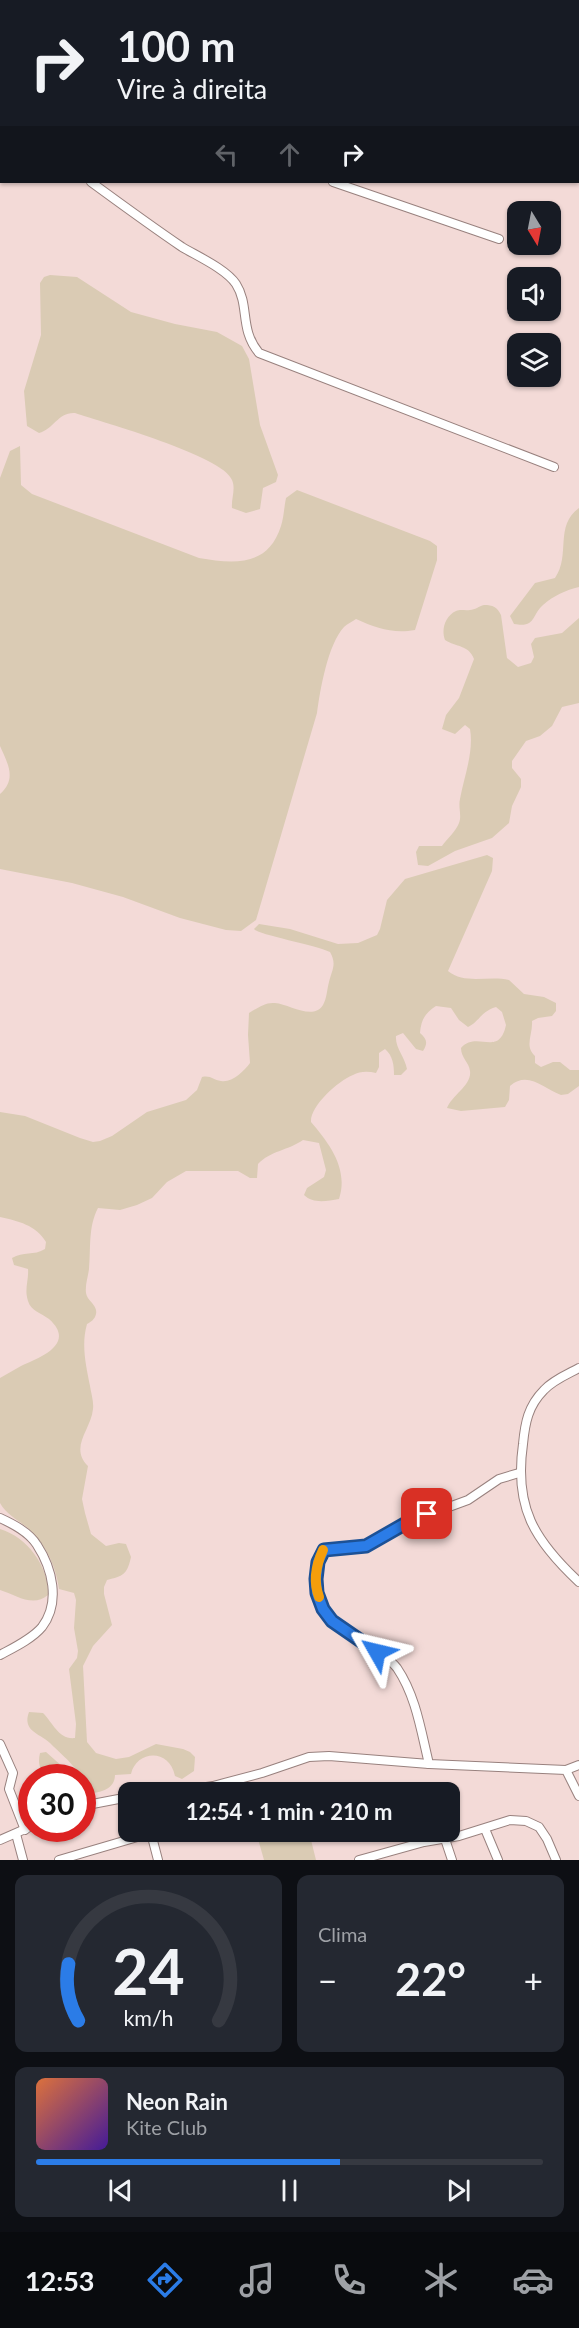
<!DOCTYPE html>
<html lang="pt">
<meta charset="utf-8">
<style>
:root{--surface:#171b24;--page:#242831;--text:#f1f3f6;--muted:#9ea1a6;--line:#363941;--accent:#2b7ce7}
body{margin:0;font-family:Lato,sans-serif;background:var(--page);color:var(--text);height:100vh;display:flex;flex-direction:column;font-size:22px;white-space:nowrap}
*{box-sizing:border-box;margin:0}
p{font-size:20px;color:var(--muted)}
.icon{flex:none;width:33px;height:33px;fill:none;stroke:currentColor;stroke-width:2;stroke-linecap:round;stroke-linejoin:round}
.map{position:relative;height:1860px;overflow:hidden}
.sheet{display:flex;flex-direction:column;gap:15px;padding:15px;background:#0d0f14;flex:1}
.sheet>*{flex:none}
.top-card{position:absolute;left:0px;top:0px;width:579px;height:183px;box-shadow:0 2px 4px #0004;background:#171b24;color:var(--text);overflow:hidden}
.needle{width:39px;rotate:170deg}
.controls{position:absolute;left:507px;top:201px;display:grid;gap:12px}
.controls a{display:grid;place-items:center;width:54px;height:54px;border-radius:12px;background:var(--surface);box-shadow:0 2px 4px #0004;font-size:30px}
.speed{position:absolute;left:18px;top:1764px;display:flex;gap:12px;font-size:30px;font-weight:700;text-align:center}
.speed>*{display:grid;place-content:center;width:78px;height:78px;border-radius:50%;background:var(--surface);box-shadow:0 2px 4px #0004;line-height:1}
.speed .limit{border:9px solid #d22;background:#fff;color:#111}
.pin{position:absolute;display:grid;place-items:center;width:51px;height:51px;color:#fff;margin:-26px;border-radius:12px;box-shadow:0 3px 9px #0006}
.me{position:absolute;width:66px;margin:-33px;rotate:307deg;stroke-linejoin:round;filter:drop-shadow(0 0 4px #0008)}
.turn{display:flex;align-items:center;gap:21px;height:126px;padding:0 18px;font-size:27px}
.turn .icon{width:78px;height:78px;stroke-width:2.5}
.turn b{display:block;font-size:42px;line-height:51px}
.lanes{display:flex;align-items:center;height:57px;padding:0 18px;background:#0003;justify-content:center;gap:30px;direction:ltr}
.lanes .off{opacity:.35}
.big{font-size:45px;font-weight:700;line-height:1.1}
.sheet .widget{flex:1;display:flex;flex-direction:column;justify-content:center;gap:9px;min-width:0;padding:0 21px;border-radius:12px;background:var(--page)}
.sheet .dial{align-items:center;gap:0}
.dial svg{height:156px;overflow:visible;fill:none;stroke:var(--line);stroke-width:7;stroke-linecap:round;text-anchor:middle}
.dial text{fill:var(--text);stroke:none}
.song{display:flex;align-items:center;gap:18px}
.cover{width:72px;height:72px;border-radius:9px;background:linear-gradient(135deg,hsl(20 70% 55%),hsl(260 70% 35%))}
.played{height:6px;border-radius:3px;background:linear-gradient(90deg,var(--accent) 60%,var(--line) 60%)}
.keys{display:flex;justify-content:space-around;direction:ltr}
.heat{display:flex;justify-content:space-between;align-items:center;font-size:33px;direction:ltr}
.sheet .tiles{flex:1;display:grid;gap:15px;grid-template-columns:1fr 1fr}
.widget:last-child{grid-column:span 2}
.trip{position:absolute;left:118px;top:1782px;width:342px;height:60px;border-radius:12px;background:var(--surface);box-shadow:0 2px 4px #0004;font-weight:700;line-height:60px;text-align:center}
.tabs{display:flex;height:96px;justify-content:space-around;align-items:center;background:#090b0e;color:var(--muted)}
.tabs .icon{width:42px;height:42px}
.tabs .current{color:var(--accent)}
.tabs b{font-size:27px;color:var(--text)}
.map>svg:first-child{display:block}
</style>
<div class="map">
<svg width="579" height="1860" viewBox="0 0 579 1860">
<rect width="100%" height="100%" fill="#f3dad7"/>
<g fill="#dacbb4">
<path d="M383 0H579V96L578 2Z"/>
<path d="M50 275 77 277 131 312 175 324 217 332 242 346 249 359 260 425 278 475 276 482 263 488 260 509 246 513 232 508C231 499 236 489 232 480 224 456 102 422 75 413 58 412 54 429 39 433L27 426 24 391 41 335 40 283 44 277Z"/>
<path d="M20 446 21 485 32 494 199 558C234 564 268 567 281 526 284 517 284 507 286 498L297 490 430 541 437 546V560L415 630C393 634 376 628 356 619 353 621 347 624 344 627 328 644 320 690 317 713L256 920 241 931 226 930 180 918 123 897 72 883 0 869V794C17 779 8 764 0 746V478L10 451Z"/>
<path d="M579 508V587C566 590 553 596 543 605 531 616 536 628 514 624L510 616 535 583 555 578C571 555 554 526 579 508Z"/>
<path d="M484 605C493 605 497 607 501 615L507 658 518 667 531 663 534 657 531 644 535 638 562 633 579 618V703L562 707 552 726 540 736 526 741 512 761V768L521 779V787L512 806 509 823 492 838 455 851 428 866 418 865 416 852 419 846H442C447 839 456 831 459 823 462 816 458 807 460 799 464 777 474 752 470 729L465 725 455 734 442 729 446 715 459 698 474 659C469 645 456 647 445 640 441 630 445 616 456 611 461 609 465 611 470 610 475 610 479 606 484 605Z"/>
<path d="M487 855 493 858 492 871 448 971C465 985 489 975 509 980L524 994 544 997 556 1003V1011L552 1016 538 1018 532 1021C533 1035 524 1046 535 1056V1063L541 1067 553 1062H560L570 1070H579V1086L568 1094 561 1095C544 1089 528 1070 510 1086L509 1100 505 1107 461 1111 447 1108C452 1095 472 1085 470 1071 469 1062 461 1058 461 1048 477 1030 499 1058 506 1025L502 1012 496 1007C480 1012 480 1021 468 1027L459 1020 451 1008 436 1006C425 1013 421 1020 420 1033 427 1039 428 1043 423 1051L416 1049 403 1033 396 1036C395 1048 405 1057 407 1069L401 1075H394C394 1065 393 1056 385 1049L379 1053V1067L376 1073C368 1071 360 1071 353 1075 338 1081 310 1106 311 1122 329 1143 349 1169 339 1199 327 1201 313 1204 304 1195L307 1188 324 1177 326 1170 319 1143 303 1140C289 1150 270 1151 258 1164L257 1178H250L238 1171H186L167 1182 152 1198 137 1205 120 1210 98 1208C88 1227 91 1248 89 1269 88 1277 85 1285 86 1293 87 1301 98 1305 96 1314 95 1319 91 1322 87 1324 81 1345 86 1365 90 1386 91 1393 94 1402 93 1409 91 1430 69 1447 88 1466L82 1499 85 1513 91 1534 106 1546 119 1543 126 1544 131 1557C127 1575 123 1576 107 1580L104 1587V1594L112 1625 93 1646 83 1666 87 1742 96 1753 116 1759 129 1757 156 1744 183 1749 190 1752 195 1757 194 1771 182 1779 175 1776C169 1747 136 1751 131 1774L115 1775C115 1791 96 1794 83 1793L82 1778C64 1778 33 1782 40 1753L46 1752 72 1775 77 1771C70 1761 59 1752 50 1743 39 1733 22 1731 29 1712L43 1713C53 1723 59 1740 75 1738L76 1724 69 1669 77 1658 78 1651 74 1628 76 1600 74 1593 59 1589C56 1567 47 1547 31 1531 21 1521 7 1516 0 1503V1378C7 1374 14 1370 21 1366 39 1358 77 1344 49 1319 41 1313 31 1311 28 1301 24 1289 29 1280 28 1269L14 1265 12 1258C23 1251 34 1256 45 1249L46 1242C36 1225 18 1221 0 1217V1112L25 1116 80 1138 93 1142 100 1141 112 1136 147 1112 186 1100 197 1090 202 1077C211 1075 213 1080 221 1081 232 1083 244 1071 250 1063L248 1035 249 1013C258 1008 265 1002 275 1003 289 1004 313 1021 323 1005 327 998 327 989 329 982 332 970 337 964 330 952 316 945 259 935 254 929L259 924 290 929 338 944 358 943 377 935 380 929 387 900 405 879Z"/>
<path d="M0 1529C27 1537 49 1566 48 1595 33 1608 16 1595 0 1590Z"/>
<path d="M256 1832H309L316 1860H264Z"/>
</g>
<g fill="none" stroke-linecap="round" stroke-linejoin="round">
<defs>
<g id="minor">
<path d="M66 2V0"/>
<path d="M0 110 2 111"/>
<path d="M91 182C121 204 151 226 182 247 197 256 226 269 236 284 250 306 239 329 259 353L554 467"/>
<path d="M333 182 499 239"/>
<path d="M579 1368C568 1374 553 1380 544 1390 528 1406 525 1423 523 1444 514 1507 534 1540 579 1582"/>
<path d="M0 1518C13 1524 29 1532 37 1545 52 1568 61 1602 42 1627 32 1639 13 1648 0 1655"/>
<path d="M0 1744 13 1773 9 1789 25 1830"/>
<path d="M429 1764C421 1731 416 1696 397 1668 392 1661 383 1656 376 1651 338 1623 298 1606 324 1550L366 1546 408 1522 468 1500 499 1479 519 1473"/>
<path d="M566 1770 579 1765"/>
<path d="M174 1792 213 1786 262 1773 309 1757 329 1756 429 1764 566 1770 579 1796"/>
<path d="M82 1806 129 1797"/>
<path d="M485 1829 498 1860"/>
<path d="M16 1834 23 1860"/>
<path d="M445 1839 452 1860"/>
<path d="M0 1840 32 1826"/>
<path d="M59 1860 151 1833 158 1860"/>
<path d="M359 1860 424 1842 459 1836 510 1820 526 1821 539 1827 547 1839 556 1860"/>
</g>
</defs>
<use href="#minor" stroke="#98817e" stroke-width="10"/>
<use href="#minor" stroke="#fff" stroke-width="8"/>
</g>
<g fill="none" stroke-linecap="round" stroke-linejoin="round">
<defs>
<path id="route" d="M377 1652 332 1621 323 1609 317 1593 316 1579 318 1562 324 1550 366 1546 408 1522 427 1514"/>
</defs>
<use href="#route" stroke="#1c5196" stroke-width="15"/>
<use href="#route" stroke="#2b7ce7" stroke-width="10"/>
<path stroke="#f59e0b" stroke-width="10" d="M319 1597C313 1581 316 1565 323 1550"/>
</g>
</svg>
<div class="controls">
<a><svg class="needle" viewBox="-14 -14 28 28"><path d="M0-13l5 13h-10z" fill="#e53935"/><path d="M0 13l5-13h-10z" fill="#9ea1a6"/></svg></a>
<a><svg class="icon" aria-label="sound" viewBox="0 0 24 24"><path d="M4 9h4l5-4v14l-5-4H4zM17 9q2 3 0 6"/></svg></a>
<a><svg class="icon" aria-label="layers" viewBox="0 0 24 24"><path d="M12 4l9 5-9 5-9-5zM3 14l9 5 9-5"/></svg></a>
</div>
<div class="speed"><div class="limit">30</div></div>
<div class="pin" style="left:427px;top:1514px;background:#d93025"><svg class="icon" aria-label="arrive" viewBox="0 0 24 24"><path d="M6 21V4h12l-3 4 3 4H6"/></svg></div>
<svg class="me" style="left:377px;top:1652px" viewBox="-20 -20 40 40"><path d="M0-17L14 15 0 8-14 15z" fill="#2b7ce7" stroke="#fff" stroke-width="4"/></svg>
<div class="trip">12:54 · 1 min · 210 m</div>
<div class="top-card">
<div class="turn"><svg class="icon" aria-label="right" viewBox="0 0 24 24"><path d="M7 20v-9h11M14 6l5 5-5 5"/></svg><div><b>100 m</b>Vire à direita</div></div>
<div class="lanes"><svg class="icon off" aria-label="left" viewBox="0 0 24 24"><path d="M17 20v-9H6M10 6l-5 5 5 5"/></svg><svg class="icon off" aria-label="ahead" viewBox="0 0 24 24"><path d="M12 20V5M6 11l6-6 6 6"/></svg><svg class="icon" aria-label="right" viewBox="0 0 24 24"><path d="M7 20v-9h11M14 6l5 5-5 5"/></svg></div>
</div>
</div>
<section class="sheet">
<div class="tiles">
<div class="widget dial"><svg viewBox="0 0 100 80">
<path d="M14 69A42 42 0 1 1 86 69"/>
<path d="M14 69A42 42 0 0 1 9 40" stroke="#2b7ce7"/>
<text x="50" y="56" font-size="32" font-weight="700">24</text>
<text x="50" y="72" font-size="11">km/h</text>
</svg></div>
<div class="widget"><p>Clima</p>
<div class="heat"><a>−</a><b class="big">22°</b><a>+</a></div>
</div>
<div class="widget">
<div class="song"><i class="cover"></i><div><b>Neon Rain</b><p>Kite Club</p></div></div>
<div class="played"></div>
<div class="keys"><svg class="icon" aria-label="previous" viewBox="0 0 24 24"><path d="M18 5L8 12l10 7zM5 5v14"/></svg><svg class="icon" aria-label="pause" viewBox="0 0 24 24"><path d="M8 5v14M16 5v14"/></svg><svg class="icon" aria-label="next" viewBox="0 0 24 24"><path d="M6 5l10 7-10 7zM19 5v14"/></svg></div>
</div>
</div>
</section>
<nav class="tabs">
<b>12:53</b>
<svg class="icon current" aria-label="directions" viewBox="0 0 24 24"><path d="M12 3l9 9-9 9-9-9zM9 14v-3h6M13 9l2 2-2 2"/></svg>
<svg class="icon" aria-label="music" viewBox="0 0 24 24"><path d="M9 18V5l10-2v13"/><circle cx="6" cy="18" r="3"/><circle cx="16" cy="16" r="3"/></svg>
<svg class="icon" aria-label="phone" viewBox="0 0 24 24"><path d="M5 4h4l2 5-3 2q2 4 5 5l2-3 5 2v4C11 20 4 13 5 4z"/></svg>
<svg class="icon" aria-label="climate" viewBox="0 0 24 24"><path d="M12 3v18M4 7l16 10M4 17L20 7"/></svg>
<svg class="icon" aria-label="car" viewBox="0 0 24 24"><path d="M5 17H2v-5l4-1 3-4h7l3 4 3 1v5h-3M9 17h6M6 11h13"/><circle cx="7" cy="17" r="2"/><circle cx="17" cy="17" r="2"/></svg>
</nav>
